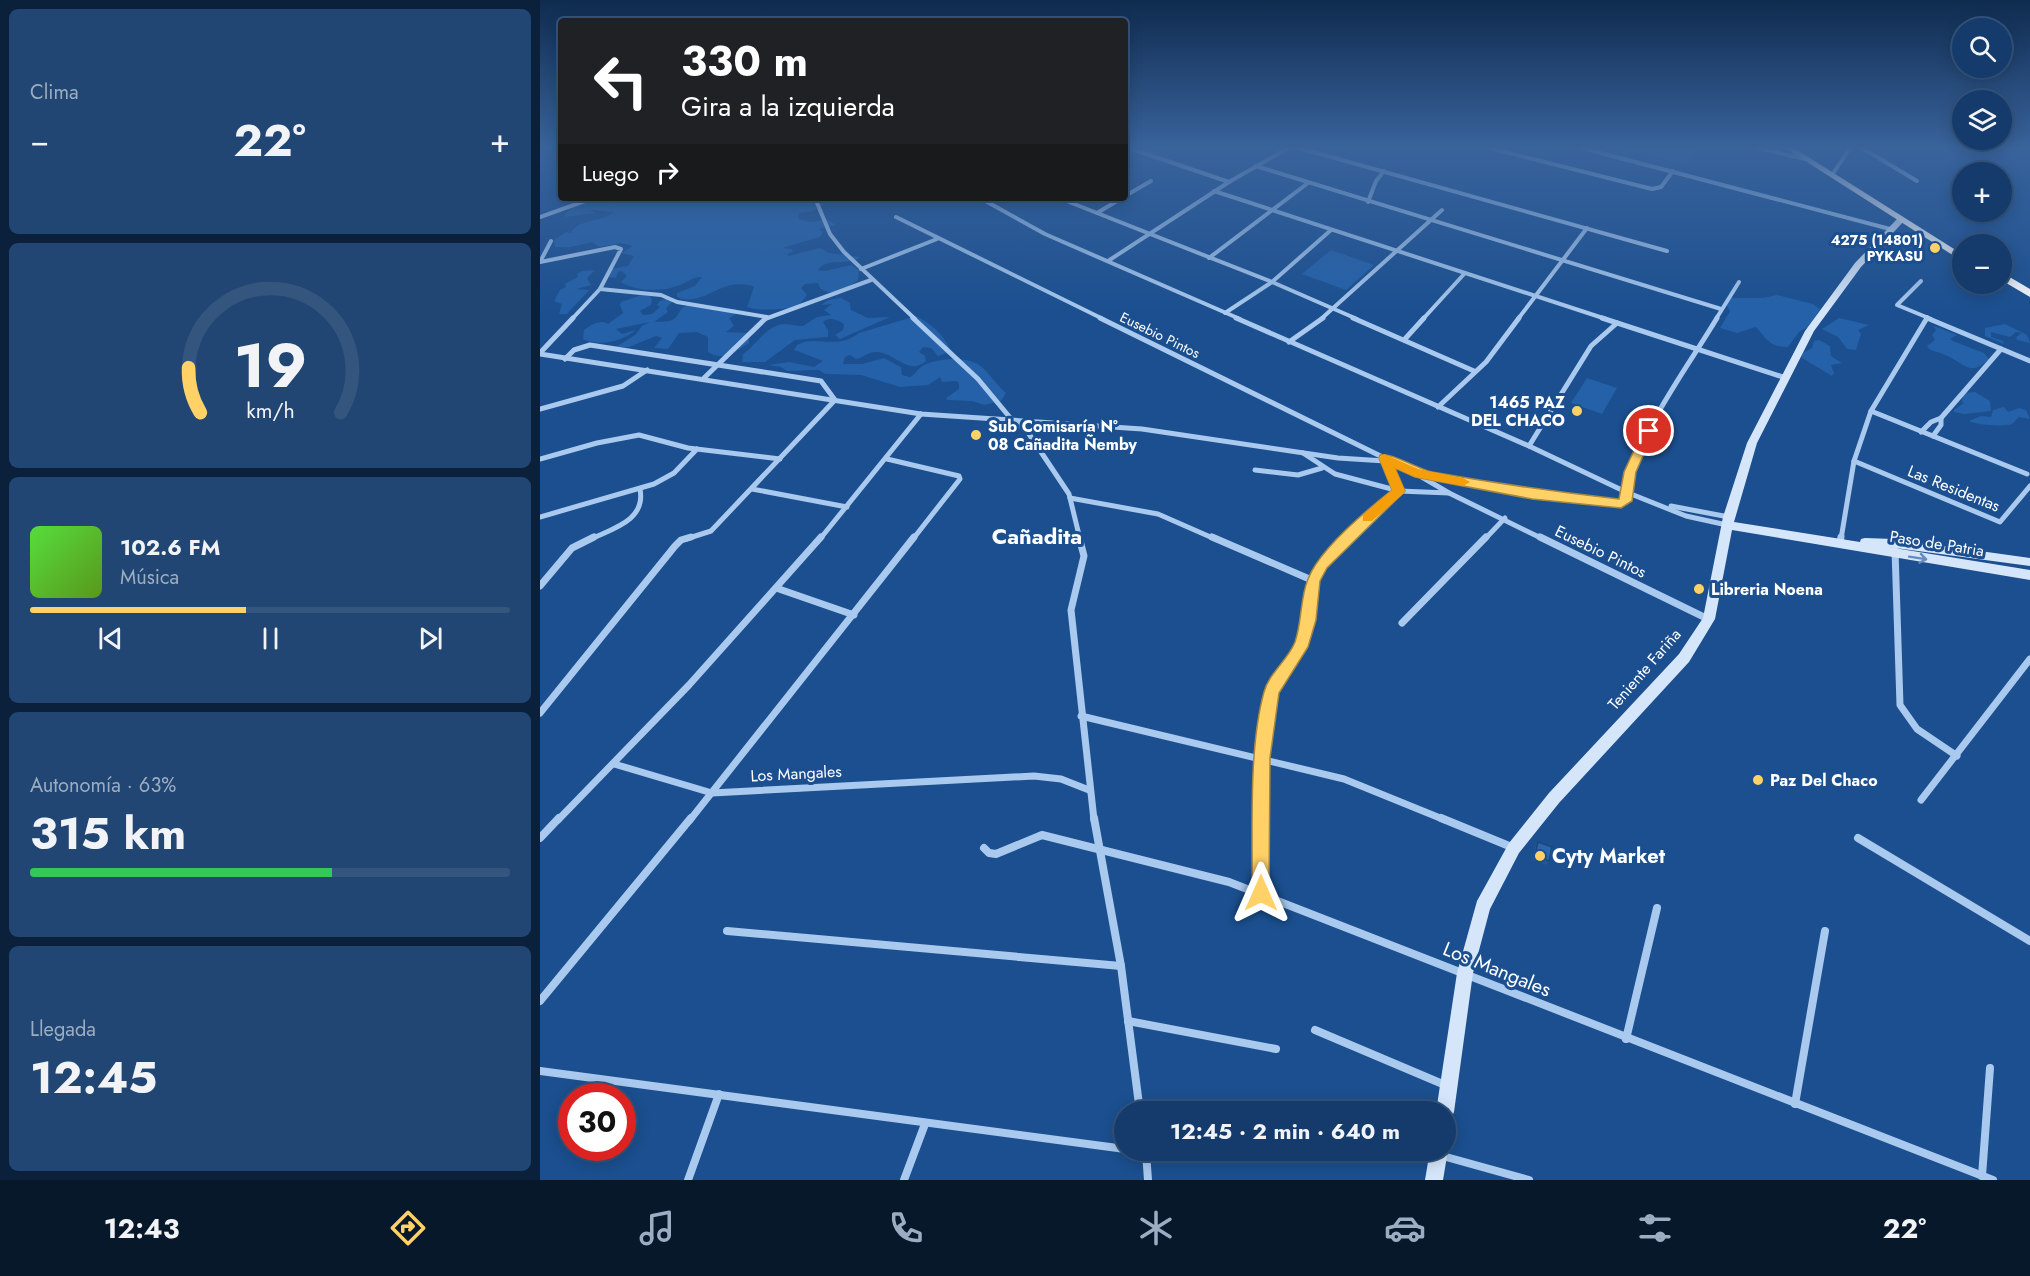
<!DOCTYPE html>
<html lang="es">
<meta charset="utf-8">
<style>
:root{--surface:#143b6b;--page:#214673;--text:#f1f3f6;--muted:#9dadc1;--line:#33557e;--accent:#ffd166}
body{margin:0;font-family:Jost,sans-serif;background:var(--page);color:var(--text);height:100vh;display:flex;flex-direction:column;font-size:22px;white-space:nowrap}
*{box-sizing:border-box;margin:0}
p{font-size:20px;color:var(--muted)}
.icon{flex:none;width:33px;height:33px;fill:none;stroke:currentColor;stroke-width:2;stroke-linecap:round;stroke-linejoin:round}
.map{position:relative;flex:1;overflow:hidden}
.sheet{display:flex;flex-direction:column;gap:9px;padding:9px;background:#0b203b;width:540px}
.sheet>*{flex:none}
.hud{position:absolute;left:18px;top:18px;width:570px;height:183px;border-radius:6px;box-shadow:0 3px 15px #0003,0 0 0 2px var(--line);background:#202124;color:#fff;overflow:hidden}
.tools{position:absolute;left:1412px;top:18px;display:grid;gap:12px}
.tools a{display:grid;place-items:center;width:60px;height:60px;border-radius:50%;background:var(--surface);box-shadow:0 3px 15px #0003,0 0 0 2px var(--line);font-size:30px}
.speed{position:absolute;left:18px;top:1083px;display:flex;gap:12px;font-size:30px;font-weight:700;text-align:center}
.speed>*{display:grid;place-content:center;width:78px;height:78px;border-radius:50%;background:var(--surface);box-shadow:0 3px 15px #0003,0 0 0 2px var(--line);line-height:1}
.speed .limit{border:9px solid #d22;background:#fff;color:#111}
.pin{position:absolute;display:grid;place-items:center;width:51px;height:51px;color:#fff;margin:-26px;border:3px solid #fff;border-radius:50%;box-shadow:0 2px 6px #0007}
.me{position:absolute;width:66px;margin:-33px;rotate:0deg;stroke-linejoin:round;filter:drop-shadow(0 0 4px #0008)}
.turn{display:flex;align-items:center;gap:21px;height:126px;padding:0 24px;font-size:27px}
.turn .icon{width:78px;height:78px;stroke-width:2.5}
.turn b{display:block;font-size:42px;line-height:51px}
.then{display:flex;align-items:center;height:57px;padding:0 24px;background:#0003;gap:12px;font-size:22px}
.big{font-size:45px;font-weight:700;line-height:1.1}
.sheet .card{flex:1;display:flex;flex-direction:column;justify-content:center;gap:9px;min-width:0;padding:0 21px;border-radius:9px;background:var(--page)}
.sheet .dial{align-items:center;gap:0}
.dial svg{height:156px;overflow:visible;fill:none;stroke:var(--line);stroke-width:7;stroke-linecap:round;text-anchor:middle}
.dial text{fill:var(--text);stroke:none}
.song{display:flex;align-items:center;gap:18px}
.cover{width:72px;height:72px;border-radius:9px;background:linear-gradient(135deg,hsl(110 70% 55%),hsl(90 70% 35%))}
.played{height:6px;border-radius:3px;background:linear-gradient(90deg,var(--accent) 45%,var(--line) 45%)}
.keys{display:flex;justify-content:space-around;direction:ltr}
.heat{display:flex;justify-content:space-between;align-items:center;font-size:33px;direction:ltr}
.charge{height:9px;border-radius:4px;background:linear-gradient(90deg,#34c759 63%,var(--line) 0)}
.trip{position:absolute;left:574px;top:1101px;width:342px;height:60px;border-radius:30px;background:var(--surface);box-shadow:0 3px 15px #0003,0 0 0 2px var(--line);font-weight:700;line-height:60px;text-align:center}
.dock{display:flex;height:96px;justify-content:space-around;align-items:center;background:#08182b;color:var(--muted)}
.dock .icon{width:42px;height:42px}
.dock .active{color:var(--accent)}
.dock b{font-size:27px;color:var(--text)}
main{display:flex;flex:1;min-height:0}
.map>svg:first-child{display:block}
</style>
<main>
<section class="sheet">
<div class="card"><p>Clima</p>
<div class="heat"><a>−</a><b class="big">22°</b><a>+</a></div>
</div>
<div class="card dial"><svg viewBox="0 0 100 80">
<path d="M14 69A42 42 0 1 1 86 69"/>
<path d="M14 69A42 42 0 0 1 8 46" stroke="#ffd166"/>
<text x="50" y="56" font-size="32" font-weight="700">19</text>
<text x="50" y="72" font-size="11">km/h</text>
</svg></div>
<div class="card">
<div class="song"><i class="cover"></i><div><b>102.6 FM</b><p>Música</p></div></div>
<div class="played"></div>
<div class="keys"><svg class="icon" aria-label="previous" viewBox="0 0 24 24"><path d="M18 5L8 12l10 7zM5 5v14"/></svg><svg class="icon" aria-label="pause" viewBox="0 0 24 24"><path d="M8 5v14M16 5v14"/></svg><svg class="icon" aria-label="next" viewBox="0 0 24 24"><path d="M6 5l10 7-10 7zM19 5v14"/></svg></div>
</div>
<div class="card"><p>Autonomía · 63%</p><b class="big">315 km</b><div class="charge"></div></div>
<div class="card"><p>Llegada</p><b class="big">12:45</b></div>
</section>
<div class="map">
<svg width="1490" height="1180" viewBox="0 0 1490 1180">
<rect width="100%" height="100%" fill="#1b4f8f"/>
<g fill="#2461a8">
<path d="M1085 148H1158L1146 165 1084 150Z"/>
<path d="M92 198 164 199 169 203 193 198H250L251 202 254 203 282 201 284 204 273 211 259 213 258 219 270 222 288 220 296 225 281 228 279 230 283 232 280 237 242 248 252 249 253 252 248 253V256L280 248 289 253 320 257C309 267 288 256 278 270L285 271 311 265 319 270 318 280C307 288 293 298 280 288L278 283 265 284 261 288 267 295C263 299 262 304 256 306 246 310 216 311 207 307L214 287C182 274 164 309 137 297V293L155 286 162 277C152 277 148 282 140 285 123 292 96 292 81 282L87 276 82 271 78 272 76 278 68 277 70 269 88 266 94 256 81 253 93 246 81 243 59 247 52 242 31 247H15L14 240 26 232 31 233C38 218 62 223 74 212L51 210 55 213 24 217C30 201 61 199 73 204Z"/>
<path d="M791 250 834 265 806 290 762 274Z"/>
<path d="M55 270 47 278 51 285 36 289 49 290C48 292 31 309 27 314H19L22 304 14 301 20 290 26 287 25 284 38 277 37 274 42 271Z"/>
<path d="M102 295 110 296 112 300 111 305 100 311 103 315 112 314 120 307 117 305 120 301 129 298 133 301 126 308 128 312 114 322C133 321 133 323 142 308L150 304 196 309V314L189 318 194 326 186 332 209 333V343C196 351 182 362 168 352V337L157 332 139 333 128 349 114 348 122 338 116 336 89 347H76L95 335 102 326 110 322 76 329 82 334 96 330C83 341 60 347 43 339L44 330C51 325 60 319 68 324L83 313 80 305 81 302Z"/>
<path d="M1237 295 1273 304 1280 309 1270 326 1259 332 1248 347C1231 348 1225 338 1216 327L1197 333 1180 328 1190 311 1186 304 1187 298H1223Z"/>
<path d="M301 298 310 303 311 310 328 318 350 317 300 339 295 335 303 330 304 324C298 320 289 316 283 322L288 330V337L255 340 225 362H202L203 354C218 344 225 326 244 324 250 324 256 326 263 326L277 317 291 315 284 310 292 304 281 305 288 300Z"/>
<path d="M376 316C390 323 402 333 409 347L407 353 398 356 391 348 383 347 379 352 385 356 386 361C369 376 356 354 338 352 329 351 325 357 316 359L310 355 305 357 303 364H322L344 358 361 367 362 375 370 377C376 374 378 368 384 365 400 358 429 355 443 368 452 377 456 384 466 393L461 401 444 405 432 401 407 400 406 398 419 389V384L417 381 402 382 400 377 388 385 360 387 321 375 285 374 279 370 247 371 241 367 228 365 249 362 274 367 283 361 257 351 254 350 257 345C277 334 295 351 319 333Z"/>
<path d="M1299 318 1329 325 1318 330 1321 334 1316 350 1307 349 1298 337 1282 329Z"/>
<path d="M1465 324 1487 335 1490 343 1477 340 1476 337 1482 333 1476 332 1470 337 1451 332V337L1463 341 1464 344 1445 336V328Z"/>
<path d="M1394 326 1417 335 1410 339 1413 341 1444 353 1449 359C1429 379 1423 361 1403 354 1398 352 1394 352 1389 349L1387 346 1395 340 1392 335 1396 330Z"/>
<path d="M1279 340 1290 346 1291 356 1302 363 1291 365 1294 373 1292 376 1262 358 1261 354 1272 348 1274 341Z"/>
<path d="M1047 378 1077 388 1062 414 1031 403Z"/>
<path d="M1435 392 1450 401 1451 411 1424 414 1414 412V410L1424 403 1422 402 1423 393Z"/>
<path d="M1464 407 1468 412 1479 408 1486 410 1490 419 1479 417C1476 419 1475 422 1472 424 1465 427 1435 425 1429 421L1441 416 1451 417 1453 410Z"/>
</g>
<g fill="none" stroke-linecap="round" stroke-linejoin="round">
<g stroke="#a9c9ee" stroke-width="4">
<path d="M589 148 689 182"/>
<path d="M759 148 1127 251"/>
<path d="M949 148 1112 189 1121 187 1133 171"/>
<path d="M1042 148 1350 229"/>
<path d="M1218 148 1265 159"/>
<path d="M1322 148 1377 181"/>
<path d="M716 166 1181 309"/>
<path d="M1294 172 1310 148"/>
<path d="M674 191 1066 319"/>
<path d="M585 196 611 181"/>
<path d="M275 198 290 234 304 252 375 319"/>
<path d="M440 198 505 234 700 319"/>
<path d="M519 198 732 282 817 319"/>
<path d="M828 202 836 181 844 171"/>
<path d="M557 213 582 198"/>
<path d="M0 217 53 198"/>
<path d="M356 217 563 319"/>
<path d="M669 258 768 183"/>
<path d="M568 261 689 182 748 148"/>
<path d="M0 262 75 247 81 249 60 289 32 319"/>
<path d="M0 262 11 241"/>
<path d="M321 269 397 239"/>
<path d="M1381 281 1357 305 1391 319"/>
<path d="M60 289 121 295 137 302 227 317"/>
<path d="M685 313 732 282 791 230"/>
<path d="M225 319 331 280"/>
<path d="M781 319 902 210"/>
<path d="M883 319 925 273"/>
<path d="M978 319 1047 228"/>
<path d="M1176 319 1199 282"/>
<path d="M1386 319 1387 317"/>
</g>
<g stroke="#a9c9ee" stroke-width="5">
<path d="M373 318 438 379 472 420 487 431 529 494 540 539"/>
<path d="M560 318 875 473 909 493 859 491 836 509 807 539"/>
<path d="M696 318 989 446 1086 492C1098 432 1146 370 1177 318"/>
<path d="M813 318 934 371"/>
<path d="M1062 318 1246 378"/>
<path d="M1387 318 1490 361"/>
<path d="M864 340 884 318"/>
<path d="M749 342 783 318"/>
<path d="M0 353 33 318"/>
<path d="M0 354 381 414 602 429 798 458 845 461"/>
<path d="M25 359 34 350 50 345 281 381 295 400 171 531 146 539"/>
<path d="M163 379 226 318"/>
<path d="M898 407 946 362 979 318"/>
<path d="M0 409 83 386 107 370"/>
<path d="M1331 411 1387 318"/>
<path d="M1381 432 1391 422 1401 418 1461 349"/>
<path d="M1393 436 1401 425V418"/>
<path d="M989 446 1051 346 1077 323"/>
<path d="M763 453 795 474 859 491 844 458"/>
<path d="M0 459 57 443 99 435 148 448 240 459"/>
<path d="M347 459 419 476 420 479 373 539"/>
<path d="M1314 461 1460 522 1490 486"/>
<path d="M715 470 758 475 782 468"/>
<path d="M879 474 992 495 1078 503 1085 502 1086 492 1146 516 1187 525"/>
<path d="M212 489 307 507"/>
<path d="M909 493 1003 539"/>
<path d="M530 498 618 514 675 539"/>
<path d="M1131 506 1189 517"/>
<path d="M0 517 114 484 134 473 157 449"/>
<path d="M51 539C74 528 106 520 100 489"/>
<path d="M280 539 381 414"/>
<path d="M945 539 965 518"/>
<path d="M1301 539 1314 461 1331 411 1487 474"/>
</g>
<g stroke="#a9c9ee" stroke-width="7">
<path d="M539 537 544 556 531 610 554 820"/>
<path d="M672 537 774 581"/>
<path d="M1000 537 1168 619"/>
<path d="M1300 542 1301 537"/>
<path d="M1355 550 1360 705 1377 729 1417 756"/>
<path d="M0 586 32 548 54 537"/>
<path d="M239 589 314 615"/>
<path d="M862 623 946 537"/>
<path d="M0 713 135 546 141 540 151 537"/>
<path d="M541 716 804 779 905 820"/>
<path d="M74 764 172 793 494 776 521 779 549 790"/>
<path d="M1381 800 1490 659"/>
<path d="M18 820 149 685 281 537"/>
<path d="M150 820 374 537"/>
<path d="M722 820V758L731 691 761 647 769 620 774 581 783 564 809 537"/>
</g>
<g stroke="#a9c9ee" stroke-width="8">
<path d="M554 818 581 966 600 1112"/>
<path d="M901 818 974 848"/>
<path d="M0 838 19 818"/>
<path d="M1318 838 1490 941"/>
<path d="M444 848 449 853 456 854 502 835 689 882 1453 1180"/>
<path d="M721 893 722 818"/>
<path d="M187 931 581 966"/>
<path d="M0 1001 151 818"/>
<path d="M588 1021 736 1049"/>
<path d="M775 1030 905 1085"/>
<path d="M1086 1039 1117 908"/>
<path d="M0 1071 585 1149"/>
<path d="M1255 1104 1285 931"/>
<path d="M596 1150 606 1152 608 1180"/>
<path d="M899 1155 989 1180"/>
<path d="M1442 1176 1450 1068"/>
<path d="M148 1180 179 1094"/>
<path d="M364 1180 385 1124"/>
</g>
<g fill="#d6e6fa" fill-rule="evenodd">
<path d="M1358 218 1365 220 1321 267 1274 331 1217 443 1194 522 1320 542 1321 539 1325 538 1354 539 1490 558V566L1348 547 1490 570V580L1192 530 1175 619 1149 662 1019 803 979 853 950 909 933 973 914 1112 911 1118 906 1121V1112H896L917 973 937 901 969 843 1009 793 1139 654 1163 618 1183 517 1207 443 1265 331 1315 263Z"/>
<path d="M906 1145 908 1150 903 1180H885L890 1150H906Z"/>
</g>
<g fill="#fff" fill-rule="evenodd">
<path d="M1245 148H1254L1422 254V261Z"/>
<path d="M1461 272 1490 289V297L1461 280Z"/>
</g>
</g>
<path fill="#245895" d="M998 842 1009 861 1006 865 992 860 995 847Z"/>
<path fill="#2a66ad" stroke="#1d4779" stroke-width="1.5" d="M998 842 1012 847 1009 861 995 855Z"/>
<defs><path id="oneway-shaft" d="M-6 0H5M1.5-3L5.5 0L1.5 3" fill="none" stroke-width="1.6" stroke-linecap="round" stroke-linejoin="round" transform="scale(1.5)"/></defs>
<use stroke="#668bba" href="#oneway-shaft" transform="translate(1378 558) rotate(9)"/>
<linearGradient id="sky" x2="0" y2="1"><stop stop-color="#0f2b4f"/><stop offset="0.47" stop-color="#39639b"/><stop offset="1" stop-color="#39639b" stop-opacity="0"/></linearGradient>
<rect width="1490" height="313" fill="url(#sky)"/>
<path fill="#ffd166" stroke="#a68842" stroke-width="1.5" d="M1109 427 1114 431 1096 472 1092 501 1081 508 992 499 875 477 855 468 865 491 787 568 780 581 776 620 768 647 739 693 730 758 729 893 727 899 721 902 714 899 712 893C713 833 708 749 724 692 729 673 748 660 755 642 762 622 760 598 768 579 779 550 828 509 852 490L839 458 840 455C851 452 878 469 892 472 954 483 1016 492 1079 499L1084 472 1103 431Z"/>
<path fill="#f59e0b" d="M844 454 878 469 923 478 930 482 923 486 875 477 855 468 865 491 863 494 832 521H823V515L852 490 839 458Z"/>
<g fill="#ffd166" stroke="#1b4f8f" stroke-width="2">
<circle cx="1395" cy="248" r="6"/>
<circle cx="1037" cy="411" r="6"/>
<circle cx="436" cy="435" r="6"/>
<circle cx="1159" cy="589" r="6"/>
<circle cx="1218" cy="780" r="6"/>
<circle cx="1000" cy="856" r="6"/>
</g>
<g text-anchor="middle" stroke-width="6" stroke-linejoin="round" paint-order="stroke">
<g font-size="14" font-weight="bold" fill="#fff" stroke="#1b4f8f" text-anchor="end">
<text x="1383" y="245">4275 (14801)<tspan x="1383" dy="16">PYKASU</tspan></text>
</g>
<g font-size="14" fill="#fff" stroke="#1b4f8f">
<text transform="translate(620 335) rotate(26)" y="5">Eusebio Pintos</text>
</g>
<g font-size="16" font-weight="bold" fill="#fff" stroke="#1b4f8f" text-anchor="start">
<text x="1025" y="408" text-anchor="end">1465 PAZ<tspan x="1025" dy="18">DEL CHACO</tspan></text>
<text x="448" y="432">Sub Comisaría N°<tspan x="448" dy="18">08 Cañadita Ñemby</tspan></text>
<text x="1171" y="595">Libreria Noena</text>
<text x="1230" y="786">Paz Del Chaco</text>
</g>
<g font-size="16" fill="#fff" stroke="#1b4f8f">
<text transform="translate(1414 488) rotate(22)" y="6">Las Residentas</text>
<text transform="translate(1397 543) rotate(9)" y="6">Paso de Patria</text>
<text transform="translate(1061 551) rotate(26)" y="6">Eusebio Pintos</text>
<text transform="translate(1104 669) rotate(-49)" y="6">Teniente Fariña</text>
<text transform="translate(256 773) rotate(-3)" y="6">Los Mangales</text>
</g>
<g font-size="20" font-weight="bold" fill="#fff" stroke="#1b4f8f" text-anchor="start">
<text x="1012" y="863">Cyty Market</text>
</g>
<g font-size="20" fill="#fff" stroke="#1b4f8f">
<text transform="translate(957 969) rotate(22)" y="7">Los Mangales</text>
</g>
<g font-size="22" font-weight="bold" fill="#fff" stroke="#1b4f8f">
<text x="497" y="544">Cañadita</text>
</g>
</g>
</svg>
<div class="tools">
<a><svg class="icon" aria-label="search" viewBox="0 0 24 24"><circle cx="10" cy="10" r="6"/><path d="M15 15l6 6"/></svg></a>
<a><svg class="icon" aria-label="layers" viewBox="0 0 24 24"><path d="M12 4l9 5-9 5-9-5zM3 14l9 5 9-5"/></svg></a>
<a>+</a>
<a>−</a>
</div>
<div class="speed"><div class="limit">30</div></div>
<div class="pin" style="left:1109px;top:431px;background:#d93025"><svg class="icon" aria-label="arrive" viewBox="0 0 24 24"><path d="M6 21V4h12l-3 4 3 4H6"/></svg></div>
<svg class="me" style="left:721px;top:893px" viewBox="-20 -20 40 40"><path d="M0-17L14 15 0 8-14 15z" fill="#ffd166" stroke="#fff" stroke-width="4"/></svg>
<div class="trip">12:45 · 2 min · 640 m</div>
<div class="hud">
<div class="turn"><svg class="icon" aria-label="left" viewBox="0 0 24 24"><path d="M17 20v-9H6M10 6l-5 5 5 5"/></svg><div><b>330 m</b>Gira a la izquierda</div></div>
<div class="then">Luego<svg class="icon" aria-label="right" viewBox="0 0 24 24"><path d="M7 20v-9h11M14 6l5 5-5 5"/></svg></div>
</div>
</div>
</main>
<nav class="dock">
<b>12:43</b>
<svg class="icon active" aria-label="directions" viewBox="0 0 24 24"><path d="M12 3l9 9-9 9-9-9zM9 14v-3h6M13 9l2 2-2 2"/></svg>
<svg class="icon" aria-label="music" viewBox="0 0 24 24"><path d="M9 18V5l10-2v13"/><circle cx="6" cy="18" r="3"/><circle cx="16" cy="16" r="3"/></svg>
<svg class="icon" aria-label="phone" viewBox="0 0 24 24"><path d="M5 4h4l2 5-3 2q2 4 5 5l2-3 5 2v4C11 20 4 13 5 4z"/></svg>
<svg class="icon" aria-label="climate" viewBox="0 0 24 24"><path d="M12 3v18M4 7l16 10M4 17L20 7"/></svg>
<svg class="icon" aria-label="car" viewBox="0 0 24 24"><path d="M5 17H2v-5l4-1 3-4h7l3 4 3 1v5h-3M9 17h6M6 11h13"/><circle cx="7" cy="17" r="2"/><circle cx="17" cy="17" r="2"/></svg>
<svg class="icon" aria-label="filters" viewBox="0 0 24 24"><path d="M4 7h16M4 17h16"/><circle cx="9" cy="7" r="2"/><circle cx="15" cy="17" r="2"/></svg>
<b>22°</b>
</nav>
